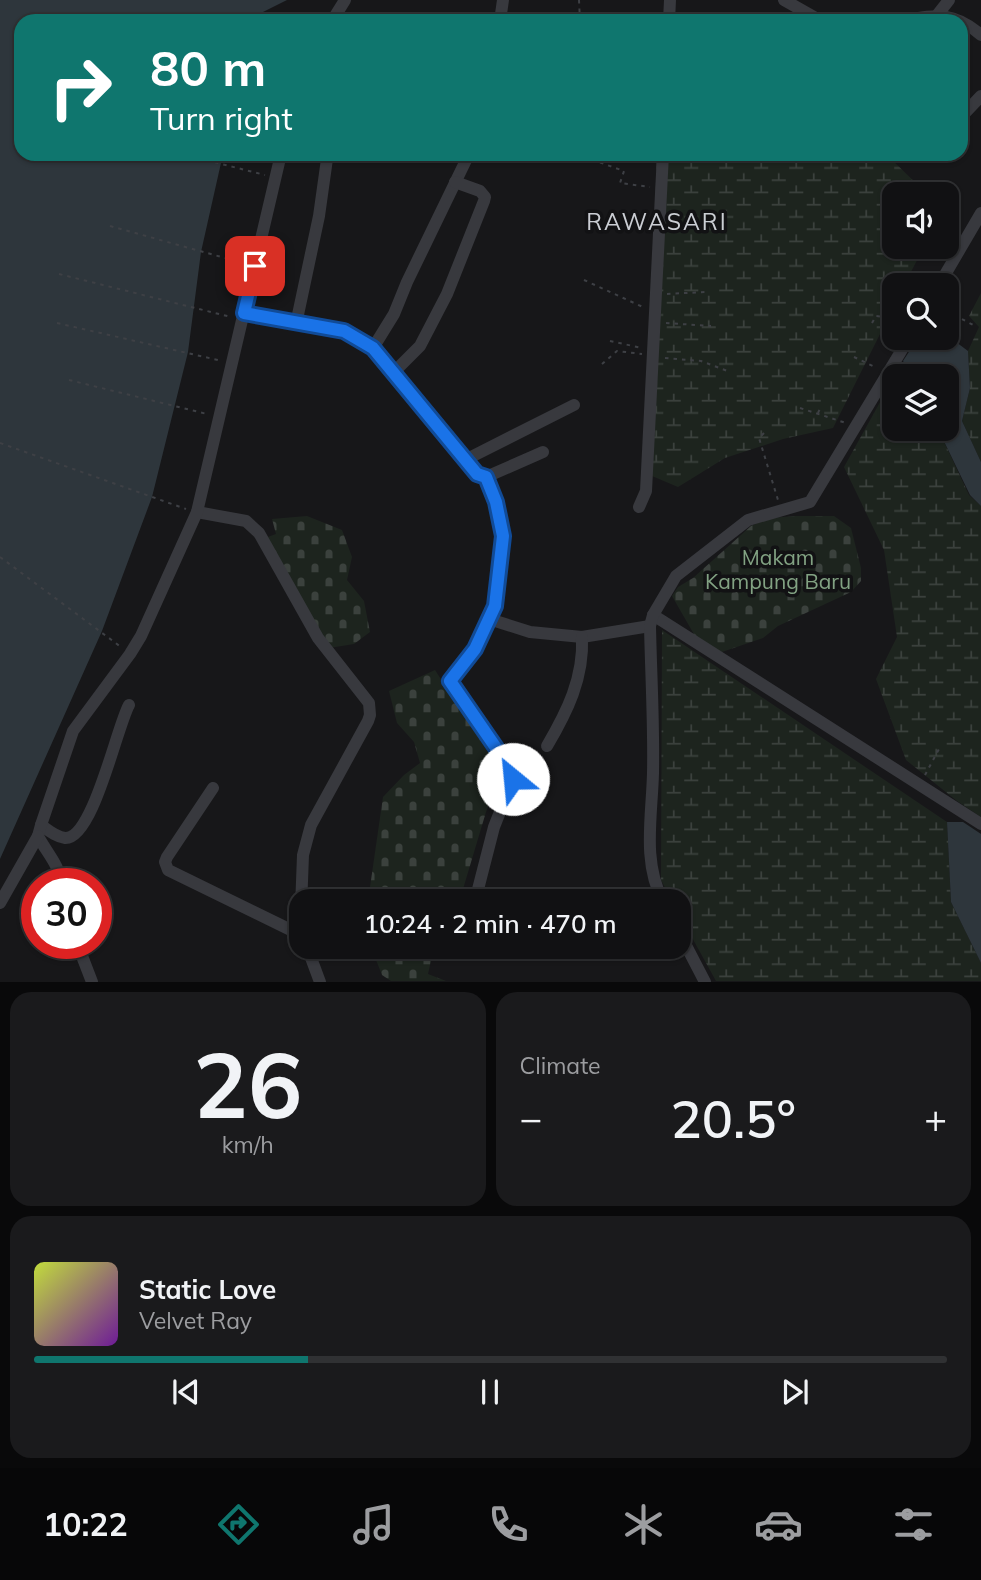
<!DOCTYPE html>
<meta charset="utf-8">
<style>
:root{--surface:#111113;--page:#1a1a1c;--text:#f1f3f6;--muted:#9c9da0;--line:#303133;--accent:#0f766e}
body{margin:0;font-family:Mulish,sans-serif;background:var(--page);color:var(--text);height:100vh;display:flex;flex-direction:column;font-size:26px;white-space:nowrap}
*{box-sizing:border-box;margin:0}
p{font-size:23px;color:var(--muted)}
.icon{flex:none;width:38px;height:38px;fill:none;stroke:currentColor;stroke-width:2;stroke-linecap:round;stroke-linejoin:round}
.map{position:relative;height:982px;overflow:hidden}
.details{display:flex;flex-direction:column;gap:10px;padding:10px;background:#09090a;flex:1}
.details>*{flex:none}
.banner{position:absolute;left:14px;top:14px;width:954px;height:147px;border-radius:21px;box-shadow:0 2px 5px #0004,0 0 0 2px var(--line);background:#0f766e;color:#fff;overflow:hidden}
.tools{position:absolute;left:882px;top:182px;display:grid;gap:14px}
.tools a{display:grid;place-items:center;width:77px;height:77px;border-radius:14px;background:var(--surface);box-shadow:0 2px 5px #0004,0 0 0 2px var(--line);font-size:35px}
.speed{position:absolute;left:21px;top:868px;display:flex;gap:14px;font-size:35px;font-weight:700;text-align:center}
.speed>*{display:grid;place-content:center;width:91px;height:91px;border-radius:50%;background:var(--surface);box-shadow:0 2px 5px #0004,0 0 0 2px var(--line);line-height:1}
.speed .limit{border:10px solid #d22;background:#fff;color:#111}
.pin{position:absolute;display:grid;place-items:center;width:60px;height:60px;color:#fff;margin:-30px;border-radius:14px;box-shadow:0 4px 10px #0006}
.me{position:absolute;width:77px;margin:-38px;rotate:332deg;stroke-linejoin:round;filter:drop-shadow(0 0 5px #0008)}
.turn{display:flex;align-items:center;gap:24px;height:147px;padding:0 21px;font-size:32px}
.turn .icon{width:91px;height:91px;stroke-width:2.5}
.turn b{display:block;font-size:49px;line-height:60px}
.big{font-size:52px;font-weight:600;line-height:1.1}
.details .tile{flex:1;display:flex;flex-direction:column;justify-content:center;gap:10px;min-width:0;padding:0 24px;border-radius:21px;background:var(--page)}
.details .dial{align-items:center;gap:0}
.dial b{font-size:91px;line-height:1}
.song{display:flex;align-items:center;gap:21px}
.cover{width:84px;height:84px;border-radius:10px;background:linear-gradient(135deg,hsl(70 70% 55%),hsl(280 70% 35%))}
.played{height:7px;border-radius:4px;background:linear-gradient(90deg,var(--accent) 30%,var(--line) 30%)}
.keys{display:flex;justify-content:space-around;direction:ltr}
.heat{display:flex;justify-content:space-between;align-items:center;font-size:38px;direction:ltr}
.details .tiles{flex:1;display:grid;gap:10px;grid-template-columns:1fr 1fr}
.tile:last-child{grid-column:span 2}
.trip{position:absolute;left:289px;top:889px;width:402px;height:70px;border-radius:21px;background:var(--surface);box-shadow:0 2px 5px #0004,0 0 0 2px var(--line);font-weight:600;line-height:70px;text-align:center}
.menu{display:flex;height:112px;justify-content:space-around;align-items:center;background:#070708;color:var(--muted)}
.menu .icon{width:49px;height:49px}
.menu .current{color:var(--accent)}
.menu b{font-size:32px;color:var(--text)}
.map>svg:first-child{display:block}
</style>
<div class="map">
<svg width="981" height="982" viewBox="0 0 981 982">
<defs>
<pattern id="wetland-marsh" width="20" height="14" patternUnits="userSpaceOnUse" patternTransform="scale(1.75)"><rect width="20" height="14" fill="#1d241e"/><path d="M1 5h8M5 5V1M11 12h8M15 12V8" fill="none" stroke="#3b413d"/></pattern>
<pattern id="cemetery-stones" width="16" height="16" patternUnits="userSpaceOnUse" patternTransform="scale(1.75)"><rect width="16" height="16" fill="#1d241e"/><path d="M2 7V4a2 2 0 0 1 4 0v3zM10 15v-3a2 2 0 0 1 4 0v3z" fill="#3b413d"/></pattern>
</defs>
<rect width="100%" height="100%" fill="#171719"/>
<g fill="url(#wetland-marsh)">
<path d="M657 154H886L927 194H894V247H924L904 285H894V306L833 428 783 439 725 458 678 487 645 473Z"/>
<path d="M981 293V462L962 421 970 388 968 351 979 327 969 316Z"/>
<path d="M894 377V429H938L969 495 981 506V817L957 801 906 760 876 679 897 637 884 550 844 467Z"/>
<path d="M662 630 947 822 951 902 981 963V981H716L679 914V901H672L661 880Z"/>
</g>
<g fill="url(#cemetery-stones)">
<path d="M307 516 342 530 352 557 347 580 364 601 370 632 354 644 329 648 265 538 276 534 272 519Z"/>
<path d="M796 516H834L851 528 861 568V581L851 592 778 626 763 638 719 653 695 636 672 596 678 587 693 578 751 526 769 518Z"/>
<path d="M435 670 493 760 499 778 486 812 460 899 457 901H368L383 797 404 775 420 763 414 742 397 723 389 691Z"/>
<path d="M371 947H434L428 974 446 981H391L382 975Z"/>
</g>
<g fill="#2e363c">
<path d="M0 0H287L259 14 257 21H21V154H223L201 252 188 352 152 497 102 631 0 859Z"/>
<path d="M947 316 954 322 952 339 968 351 970 388 962 421 981 462V506L970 495 938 429H947V376H912L903 361 918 338H947Z"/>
<path d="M947 822H963L981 834V963L951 902Z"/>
</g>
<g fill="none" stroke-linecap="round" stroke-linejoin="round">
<g stroke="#3e4045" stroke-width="2" stroke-dasharray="3.5 5" stroke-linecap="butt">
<path d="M579 0 580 21"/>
<path d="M182 154 265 175"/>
<path d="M576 154 624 171 620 183 650 187"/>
<path d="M110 226 243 263"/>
<path d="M59 274 231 317"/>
<path d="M584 280 645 308"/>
<path d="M667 294 705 292"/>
<path d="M947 311 975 326"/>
<path d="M57 323 222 361"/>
<path d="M666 323 711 326"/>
<path d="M872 323 876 316 894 318"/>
<path d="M610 341 642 348"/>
<path d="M854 357 877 368"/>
<path d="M665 358 701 361 730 372"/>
<path d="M602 364 617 351 642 354"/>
<path d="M69 380 207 414"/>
<path d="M800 408 846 423"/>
<path d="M818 413 821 406"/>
<path d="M764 433 759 438 778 500"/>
<path d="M0 443 186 509"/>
<path d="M0 557 121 647"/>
<path d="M925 775 939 749"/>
</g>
<g stroke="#38393e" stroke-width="12">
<path d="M784 0 821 21"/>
<path d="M938 14 949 0"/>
<path d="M332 21 345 0"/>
<path d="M500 21 503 0"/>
<path d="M669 21 670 0"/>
<path d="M899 21C935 15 952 10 981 35"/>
<path d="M961 117 981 96"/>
<path d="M939 285 981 213"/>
<path d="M244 313 344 331 373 348 482 477H486L543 452"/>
<path d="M296 324 319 216 327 159"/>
<path d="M373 348 394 314 407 282 469 154"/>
<path d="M392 374 420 346 447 294 484 201 485 197 480 191 455 182"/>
<path d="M465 460 574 405"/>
<path d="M639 507 646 491 663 154"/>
<path d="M197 512 246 521 259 533 318 638 369 703 370 715 368 721 311 825 303 855 301 908"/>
<path d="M653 615 981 824"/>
<path d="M489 619 530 632 582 637 650 626"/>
<path d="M547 746C567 712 584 678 582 637"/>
<path d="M213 788 167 857 165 862 168 870 301 935"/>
<path d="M41 825C48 830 56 837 65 838 93 840 117 726 129 705"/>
<path d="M61 884C60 865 46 852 38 836L41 825 73 731 130 654 141 636 197 512 281 154"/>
<path d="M475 901 494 827 513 779 512 771 450 681 476 649 495 606 503 536 496 502 486 477"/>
<path d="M663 901C642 862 652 816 653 773 654 724 651 675 650 626L653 615 676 576 748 520 810 502 909 338"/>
<path d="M0 903 38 836"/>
<path d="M679 932 705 982"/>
<path d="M77 943 92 982"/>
<path d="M307 947 320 982"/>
</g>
</g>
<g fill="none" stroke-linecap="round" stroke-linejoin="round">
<defs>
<path id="route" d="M255 266 244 313 344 331 373 348 477 474 486 477 496 502 503 536 495 606 475 649 450 681 512 771 513 779"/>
</defs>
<use href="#route" stroke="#114b97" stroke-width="18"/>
<use href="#route" stroke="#1a73e8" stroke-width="12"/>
</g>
<g text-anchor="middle" stroke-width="7" stroke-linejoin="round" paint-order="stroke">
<g font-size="21" fill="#82a283" stroke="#121214">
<text x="778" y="565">Makam<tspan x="778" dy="24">Kampung Baru</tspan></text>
</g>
<g font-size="23" letter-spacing="2" fill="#cbced4" stroke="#121214">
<text x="657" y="230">RAWASARI</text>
</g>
</g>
</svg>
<div class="tools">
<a><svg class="icon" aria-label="sound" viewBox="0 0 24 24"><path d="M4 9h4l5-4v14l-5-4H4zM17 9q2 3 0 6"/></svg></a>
<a><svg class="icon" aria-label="search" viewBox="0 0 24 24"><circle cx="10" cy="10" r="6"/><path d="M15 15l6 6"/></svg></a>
<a><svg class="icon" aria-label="layers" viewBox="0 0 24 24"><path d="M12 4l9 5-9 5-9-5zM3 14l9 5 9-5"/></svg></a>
</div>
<div class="speed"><div class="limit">30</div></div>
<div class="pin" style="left:255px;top:266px;background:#d93025"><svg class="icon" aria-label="arrive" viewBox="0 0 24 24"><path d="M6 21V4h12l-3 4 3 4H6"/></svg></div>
<svg class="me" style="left:513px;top:779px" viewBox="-20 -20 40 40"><circle r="19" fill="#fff"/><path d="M0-13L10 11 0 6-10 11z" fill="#1a73e8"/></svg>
<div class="trip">10:24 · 2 min · 470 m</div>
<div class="banner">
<div class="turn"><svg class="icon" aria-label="right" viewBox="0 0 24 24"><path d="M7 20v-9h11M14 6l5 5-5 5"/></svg><div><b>80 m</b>Turn right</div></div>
</div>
</div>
<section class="details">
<div class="tiles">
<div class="tile dial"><b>26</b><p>km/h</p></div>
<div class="tile"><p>Climate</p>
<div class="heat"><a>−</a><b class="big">20.5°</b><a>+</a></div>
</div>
<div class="tile">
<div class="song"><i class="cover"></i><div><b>Static Love</b><p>Velvet Ray</p></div></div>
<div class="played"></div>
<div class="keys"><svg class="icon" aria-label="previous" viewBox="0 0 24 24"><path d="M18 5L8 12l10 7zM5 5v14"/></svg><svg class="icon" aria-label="pause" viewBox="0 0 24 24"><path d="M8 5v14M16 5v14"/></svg><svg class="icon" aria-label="next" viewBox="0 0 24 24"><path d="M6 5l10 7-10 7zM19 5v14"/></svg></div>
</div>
</div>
</section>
<nav class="menu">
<b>10:22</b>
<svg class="icon current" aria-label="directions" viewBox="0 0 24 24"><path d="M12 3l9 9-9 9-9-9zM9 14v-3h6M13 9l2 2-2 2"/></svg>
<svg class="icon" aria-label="music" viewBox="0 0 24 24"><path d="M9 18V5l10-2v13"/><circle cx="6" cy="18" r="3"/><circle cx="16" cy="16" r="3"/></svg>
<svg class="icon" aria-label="phone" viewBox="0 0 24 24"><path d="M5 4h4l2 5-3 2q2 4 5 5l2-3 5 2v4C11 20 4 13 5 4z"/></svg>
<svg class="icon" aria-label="climate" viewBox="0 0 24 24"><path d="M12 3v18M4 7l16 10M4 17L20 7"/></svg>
<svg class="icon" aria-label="car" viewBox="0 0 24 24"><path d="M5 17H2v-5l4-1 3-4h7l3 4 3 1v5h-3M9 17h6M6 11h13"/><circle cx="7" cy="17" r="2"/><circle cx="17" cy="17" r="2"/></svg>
<svg class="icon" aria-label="filters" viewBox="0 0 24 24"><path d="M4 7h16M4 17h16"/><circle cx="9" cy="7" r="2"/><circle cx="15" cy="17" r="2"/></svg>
</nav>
